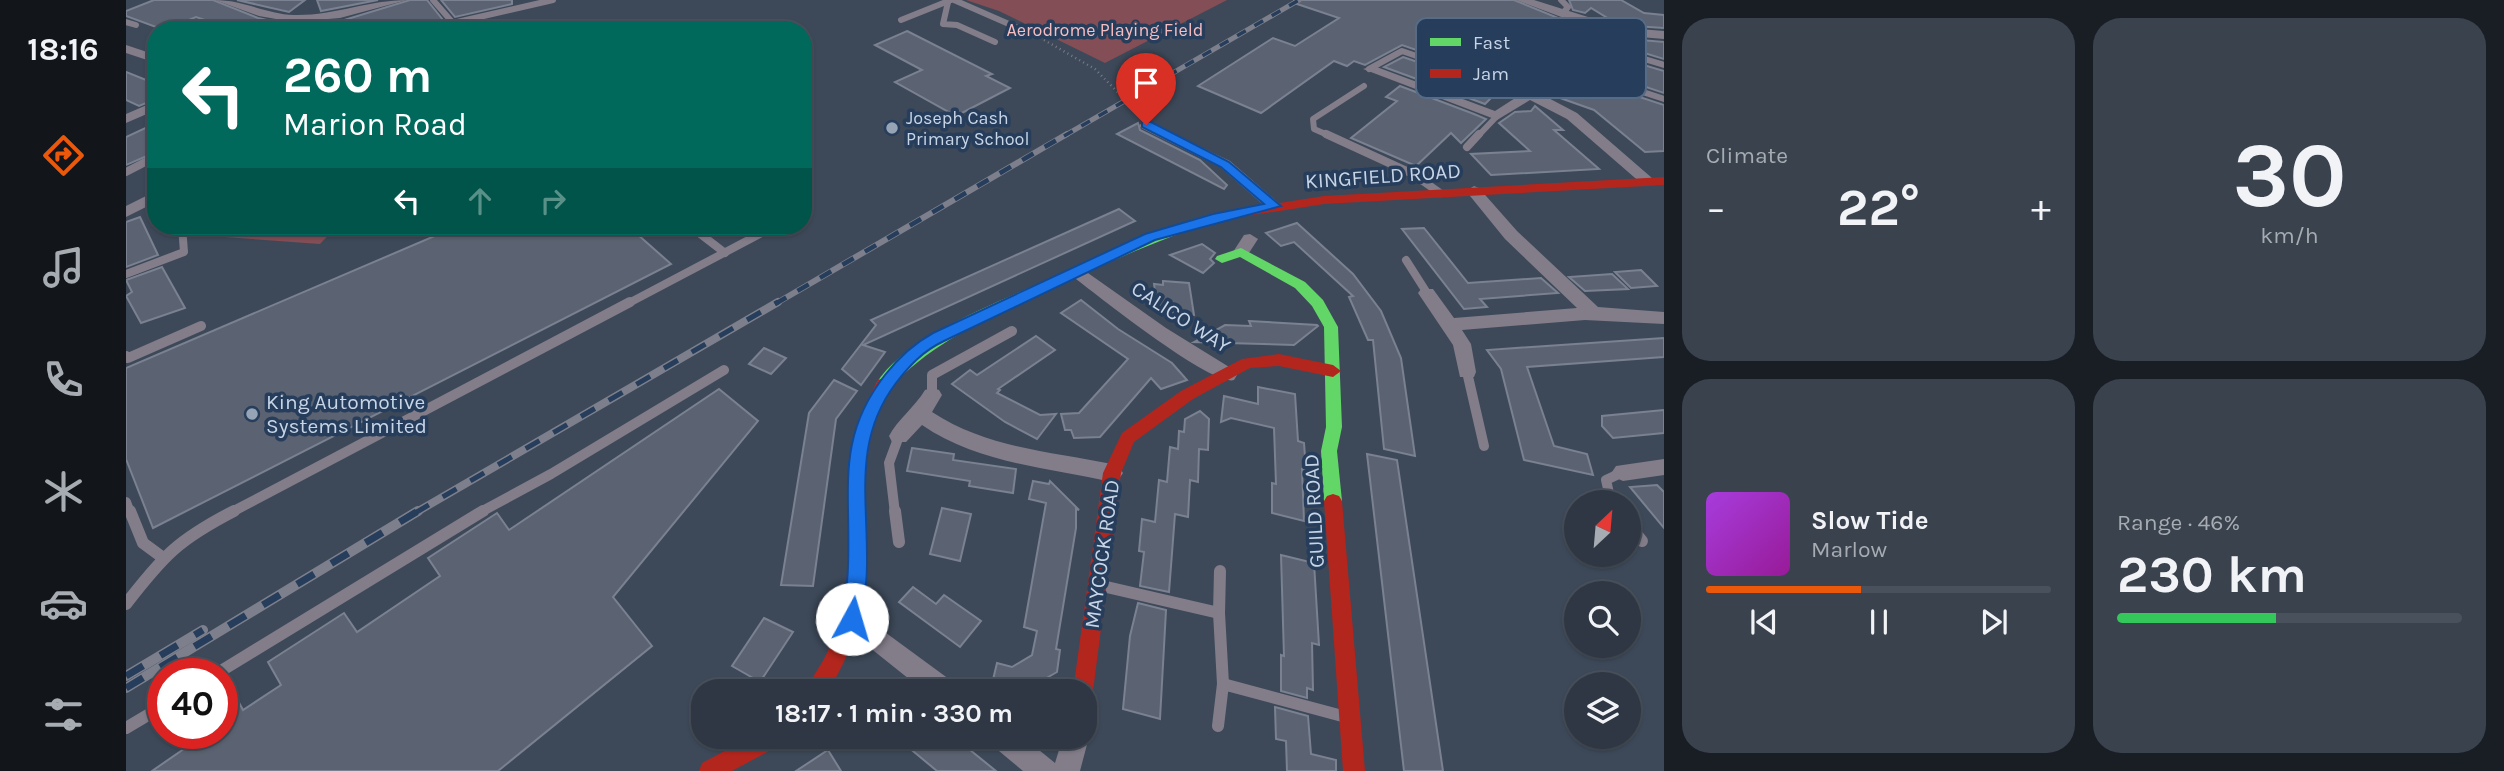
<!DOCTYPE html>
<meta charset="utf-8">
<style>
:root{--surface:#2e3743;--page:#3a424e;--text:#f1f3f6;--muted:#a7acb2;--line:#49515c;--accent:#ea580c}
body{margin:0;font-family:Karla,sans-serif;background:var(--page);color:var(--text);height:100vh;display:flex;flex-direction:column;font-size:26px;white-space:nowrap}
*{box-sizing:border-box;margin:0}
p{font-size:23px;color:var(--muted)}
.icon{flex:none;width:38px;height:38px;fill:none;stroke:currentColor;stroke-width:2;stroke-linecap:round;stroke-linejoin:round}
.map{position:relative;flex:1;overflow:hidden}
.sheet{display:flex;flex-direction:column;gap:18px;padding:18px;background:#191e25;width:840px}
.sheet>*{flex:none}
.top-card{position:absolute;left:21px;top:21px;width:665px;height:214px;border-radius:28px;box-shadow:0 2px 5px #0004,0 0 0 2px var(--line);background:#00695c;color:#fff;overflow:hidden}
.needle{width:46px;rotate:26deg}
.buttons{position:absolute;left:1438px;top:490px;display:grid;gap:14px}
.buttons a{display:grid;place-items:center;width:77px;height:77px;border-radius:50%;background:var(--surface);box-shadow:0 2px 5px #0004,0 0 0 2px var(--line);font-size:35px}
.speed{position:absolute;left:21px;top:658px;display:flex;gap:14px;font-size:35px;font-weight:700;text-align:center}
.speed>*{display:grid;place-content:center;width:91px;height:91px;border-radius:50%;background:var(--surface);box-shadow:0 2px 5px #0004,0 0 0 2px var(--line);line-height:1}
.speed .limit{border:10px solid #d22;background:#fff;color:#111}
.pin{position:absolute;display:grid;place-items:center;width:60px;height:60px;color:#fff;margin:-72px -30px;border-radius:50% 50% 50% 0;rotate:-45deg;box-shadow:0 0 7px #0007}
.pin .icon{rotate:45deg}
.me{position:absolute;width:77px;margin:-38px;rotate:6deg;stroke-linejoin:round;filter:drop-shadow(0 0 5px #0008)}
.turn{display:flex;align-items:center;gap:24px;height:147px;padding:0 21px;font-size:32px}
.turn .icon{width:91px;height:91px;stroke-width:2.5}
.turn b{display:block;font-size:49px;line-height:60px}
.lanes{display:flex;align-items:center;height:66px;padding:0 21px;background:#0003;justify-content:center;gap:35px;direction:ltr}
.lanes .off{opacity:.35}
.big{font-size:52px;font-weight:700;line-height:1.1}
.sheet .tile{flex:1;display:flex;flex-direction:column;justify-content:center;gap:10px;min-width:0;padding:0 24px;border-radius:28px;background:var(--page)}
.sheet .dial{align-items:center;gap:0}
.dial b{font-size:91px;line-height:1}
.song{display:flex;align-items:center;gap:21px}
.cover{width:84px;height:84px;border-radius:10px;background:linear-gradient(135deg,hsl(280 70% 55%),hsl(300 70% 35%))}
.played{height:7px;border-radius:4px;background:linear-gradient(90deg,var(--accent) 45%,var(--line) 45%)}
.keys{display:flex;justify-content:space-around;direction:ltr}
.heat{display:flex;justify-content:space-between;align-items:center;font-size:38px;direction:ltr}
.charge{height:10px;border-radius:5px;background:linear-gradient(90deg,#34c759 46%,var(--line) 0)}
.sheet .tiles{flex:1;display:grid;gap:18px;grid-template-columns:repeat(2,1fr)}
.trip{position:absolute;left:565px;top:679px;width:406px;height:70px;border-radius:28px;background:var(--surface);box-shadow:0 2px 5px #0004,0 0 0 2px var(--line);font-weight:700;line-height:70px;text-align:center}
main{display:flex;flex:1;min-height:0}
.dock{display:flex;flex-direction:column;width:126px;justify-content:space-around;align-items:center;background:#12161b;color:var(--muted)}
.dock .icon{width:49px;height:49px}
.dock .selected{color:var(--accent)}
.dock b{font-size:32px;color:var(--text)}
.map>svg:first-child{display:block}
</style>
<main>
<nav class="dock">
<b>18:16</b>
<svg class="icon selected" aria-label="directions" viewBox="0 0 24 24"><path d="M12 3l9 9-9 9-9-9zM9 14v-3h6M13 9l2 2-2 2"/></svg>
<svg class="icon" aria-label="music" viewBox="0 0 24 24"><path d="M9 18V5l10-2v13"/><circle cx="6" cy="18" r="3"/><circle cx="16" cy="16" r="3"/></svg>
<svg class="icon" aria-label="phone" viewBox="0 0 24 24"><path d="M5 4h4l2 5-3 2q2 4 5 5l2-3 5 2v4C11 20 4 13 5 4z"/></svg>
<svg class="icon" aria-label="climate" viewBox="0 0 24 24"><path d="M12 3v18M4 7l16 10M4 17L20 7"/></svg>
<svg class="icon" aria-label="car" viewBox="0 0 24 24"><path d="M5 17H2v-5l4-1 3-4h7l3 4 3 1v5h-3M9 17h6M6 11h13"/><circle cx="7" cy="17" r="2"/><circle cx="17" cy="17" r="2"/></svg>
<svg class="icon" aria-label="filters" viewBox="0 0 24 24"><path d="M4 7h16M4 17h16"/><circle cx="9" cy="7" r="2"/><circle cx="15" cy="17" r="2"/></svg>
</nav>
<div class="map">
<svg width="1538" height="771" viewBox="0 0 1538 771">
<rect width="100%" height="100%" fill="#3d4959"/>
<g fill="#844e56">
<path d="M840 0H1101L979 63 873 11Z"/>
<path d="M109 226H211L194 244 98 237Z"/>
</g>
<g fill="#5b6271" stroke="#7a8190" stroke-width="2">
<path d="M28 0H87L132 18 150 22 140 30 106 29 70 17 38 30 0 16V11Z"/>
<path d="M111 0H179L163 12Z"/>
<path d="M191 0H252L195 11Z"/>
<path d="M284 0H301L317 20 290 30H202L199 22 215 21Z"/>
<path d="M315 0H386V4L329 17Z"/>
<path d="M1168 0H1388L1447 24 1436 34 1420 28 1369 77 1276 45 1239 65 1228 61 1221 66 1208 61 1135 113 1072 86 1147 38 1169 46 1213 18 1168 3Z"/>
<path d="M1443 0H1495L1518 13 1538 15V28L1493 25 1465 8 1459 13 1447 10Z"/>
<path d="M781 31 866 74 860 76 884 88 830 116 769 82 796 70 749 45Z"/>
<path d="M1480 37 1538 42V59L1476 40Z"/>
<path d="M1464 49 1538 71V93L1448 63Z"/>
<path d="M1277 57 1373 90 1359 104 1258 67Z"/>
<path d="M0 72 30 84V99L13 106 0 100Z"/>
<path d="M1438 72 1538 105V151L1519 152 1468 110 1420 93Z"/>
<path d="M1274 86 1348 114 1360 119 1335 143 1325 133 1290 166 1225 138 1271 101 1260 97Z"/>
<path d="M1409 106 1437 130H1428L1473 169 1365 175 1345 154 1404 151 1373 123 1389 112 1405 111Z"/>
<path d="M30 123V152L0 165V137Z"/>
<path d="M1012 123 1014 130 1074 160 1101 185 1098 189 991 134Z"/>
<path d="M993 209 1009 221 737 345 759 352 735 385 716 369 750 325 745 320Z"/>
<path d="M14 217 32 255 0 267V222Z"/>
<path d="M1171 223 1227 274 1255 311 1275 358 1289 456 1258 449 1247 340H1242L1223 297 1227 296 1168 242 1155 246 1140 233Z"/>
<path d="M332 226H502L545 264 27 528 0 459V368Z"/>
<path d="M1298 228 1342 283 1415 278 1432 293 1354 299 1361 307 1338 309 1276 229Z"/>
<path d="M1076 244 1089 253 1084 259 1088 263 1077 273 1044 255Z"/>
<path d="M36 267 59 308 15 323 0 296 6 292 0 280Z"/>
<path d="M1515 270 1531 286 1505 288 1489 272Z"/>
<path d="M1486 274 1502 289 1459 291 1443 277Z"/>
<path d="M1037 281 1063 283 1068 315 1038 312 1037 308 1031 307 1028 284 1037 285Z"/>
<path d="M955 300 992 329 1046 363 1061 380 1035 389 1025 378 974 437 948 438 945 430H939L935 414 953 413 1002 359 935 313Z"/>
<path d="M1123 321 1191 325 1192 326 1168 345 1068 342 1099 325 1125 326Z"/>
<path d="M910 336 929 350 872 389 874 390 871 393 914 415 930 414 911 439 879 422 826 384 844 370 851 375Z"/>
<path d="M1538 338V357L1401 367 1428 446 1461 454 1467 475 1398 460 1375 369 1361 350Z"/>
<path d="M638 348 660 358 645 374 623 364Z"/>
<path d="M708 380 731 391 710 419 687 586 655 585 683 413Z"/>
<path d="M1132 387 1169 394 1172 441 1178 443 1180 470 1176 469 1178 521 1146 513V483L1150 484 1148 428 1105 418 1095 422 1098 396 1132 404Z"/>
<path d="M593 389 632 421 487 597 526 646 372 771H26L81 733H96V680L100 678 117 710 155 685 142 662 218 613 231 632 314 576 302 558 371 513 383 530Z"/>
<path d="M1538 410V433L1487 438 1476 426V416Z"/>
<path d="M1074 411 1083 419 1082 450 1073 449 1072 482 1064 480 1062 517 1049 514 1043 592 1014 586 1018 552 1013 551 1016 519 1029 522 1033 480 1041 482 1044 447 1052 449 1053 431 1058 432 1059 419Z"/>
<path d="M786 448 828 454 827 460 890 469 887 493 843 486 844 481 781 471Z"/>
<path d="M1241 454 1271 460 1317 771H1278Z"/>
<path d="M907 481 923 484 924 481 953 510 950 509V528L930 649 934 650 931 672 898 691H877L865 688 871 663 886 667 906 655 911 631 898 627 920 503 903 499Z"/>
<path d="M1531 485 1538 492V528L1504 487Z"/>
<path d="M816 508 845 514 834 561 804 554Z"/>
<path d="M1155 555 1188 563 1193 645 1186 643 1187 690 1181 688V698L1155 691V655L1158 656Z"/>
<path d="M787 587 810 604 818 595 855 621 834 647 773 602Z"/>
<path d="M1012 603 1040 610 1034 719 997 709 1004 636Z"/>
<path d="M638 618 667 632 634 682 606 666Z"/>
<path d="M1149 707 1182 716 1185 754 1210 760V771H1161L1160 741 1150 739Z"/>
<path d="M770 737H828L870 771H811Z"/>
<path d="M702 750 715 771H670Z"/>
</g>
<g fill="none" stroke-linecap="round" stroke-linejoin="round">
<path stroke="#7b7b87" stroke-width="2.5" stroke-dasharray="1 3.5" stroke-linecap="butt" d="M918 40 969 69 1013 114"/>
<g stroke="#837d8a" stroke-width="6">
<path d="M307 0 327 23 427 0"/>
<path d="M828 0 908 35"/>
<path d="M1435 0 1442 7 1437 13"/>
<path d="M822 2 817 24 831 25 869 42"/>
<path d="M775 20 825 0"/>
<path d="M0 22 10 25"/>
<path d="M302 30 327 23"/>
<path d="M1455 40 1538 65"/>
<path d="M1431 64 1538 99"/>
<path d="M1243 69 1276 51 1404 95"/>
<path d="M1204 136 1188 129 1187 119 1238 86"/>
<path d="M1352 136 1371 116"/>
</g>
<g stroke="#837d8a" stroke-width="8">
<path d="M1200 134 1287 174 1314 193"/>
<path d="M1341 147 1353 134"/>
<path d="M0 172 27 158"/>
<path d="M564 226 599 253"/>
<path d="M1280 260 1301 293"/>
<path d="M0 274 58 252 56 226"/>
<path d="M501 304 649 226"/>
</g>
<g stroke="#837d8a" stroke-width="10">
<path d="M0 356 2 358 75 326"/>
<path d="M1341 372 1358 446"/>
<path d="M806 395V375L886 331"/>
<path d="M0 502 4 513"/>
<path d="M1485 502 1480 480 1497 472"/>
<path d="M104 513 504 302"/>
<path d="M353 513 425 474 598 370"/>
<path d="M769 513 763 463 773 436"/>
</g>
<g stroke="#837d8a" stroke-width="12">
<path d="M4 511 17 543 36 557"/>
<path d="M769 511 773 542"/>
<path d="M1503 525 1516 541"/>
<path d="M972 585 1093 613 1094 571"/>
<path d="M0 604C38 555 52 540 108 511"/>
<path d="M1093 613 1097 684"/>
<path d="M90 674 357 511"/>
<path d="M1092 726 1097 684 1220 717"/>
<path d="M0 728 37 706"/>
</g>
<g fill="#837d8a" fill-rule="evenodd">
<path d="M89 0C117 0 141 14 168 15 207 16 243 0 281 0L214 18 167 22 133 16Z"/>
<path d="M1390 0H1408L1462 17 1477 26 1538 31V39L1467 33 1411 92 1451 113 1526 178V184H1516L1441 119 1404 100 1371 120 1237 69 1248 66 1369 111 1397 93 1462 27Z"/>
<path d="M0 45 30 55V63L0 53Z"/>
<path d="M30 101V110L0 123V114Z"/>
<path d="M1020 121 1104 161 1156 206 1148 211 1142 209 1094 167 1015 128 1013 125Z"/>
<path d="M1348 186 1353 188 1391 231 1472 307 1538 312V324L1459 320 1336 330 1345 344 1350 372 1348 377H1334L1327 345 1292 293 1295 289H1307L1328 318 1451 308 1379 239 1340 191Z"/>
<path d="M30 191V202L0 217V206Z"/>
<path d="M1124 234 1132 239 1121 256H1109L1107 252 1118 235Z"/>
<path d="M952 266 1040 328 1108 370 1111 375 1108 380C1086 387 970 294 946 276L944 272 946 268Z"/>
<path d="M806 388 813 390 816 395 806 412C861 448 923 451 986 464L993 467 997 473 993 479 986 482C921 467 853 464 796 425L780 442H766L763 436C771 420 789 407 799 390Z"/>
<path d="M1538 459V475L1497 481 1490 478 1486 472 1490 466Z"/>
<path d="M726 608 827 682 831 691H798L718 627 714 619 718 611Z"/>
<path d="M959 728 963 737 954 771H897L867 746 863 737H897L929 763 937 737H959Z"/>
</g>
<g fill="#63d668" fill-rule="evenodd">
<path d="M1089 213 1094 214V220C1035 238 981 263 926 288 867 316 808 340 764 388H752L750 384C777 338 868 304 916 282 972 256 1029 229 1089 213Z"/>
<path d="M1115 248 1179 282 1197 300 1212 327 1216 427 1211 451 1216 501 1213 506 1207 508 1201 506 1198 501 1195 451 1200 427 1198 327 1186 306 1169 288 1114 257 1096 263 1089 259 1091 256Z"/>
</g>
<g fill="#b3261e" fill-rule="evenodd">
<path d="M1538 177V185L1198 204 1089 221 1083 217 1089 213 1198 196Z"/>
<path d="M1153 354 1207 365 1215 371 1207 377 1153 366 1124 368 1067 399 1008 442 995 473 967 691 964 698 959 700V691H947L977 473 996 433 1055 391 1116 359Z"/>
<path d="M758 378 766 384C758 400 750 416 746 434 732 488 746 546 737 601 732 633 719 664 702 691H680C684 680 692 670 698 659 708 640 715 620 718 598 731 517 709 458 752 380Z"/>
<path d="M1207 494 1213 496 1216 501 1239 771H1217L1198 501 1201 496Z"/>
<path d="M625 737H657L654 745 606 771H573L576 763Z"/>
</g>
<defs>
<path id="rail-far3" d="M938 136 1173 0"/>
<path id="rail-far2" d="M649 304 941 134"/>
<path id="rail-far1" d="M289 513 652 302"/>
<g id="rail">
<path d="M0 676 77 630"/>
<path d="M0 688 292 511"/>
</g>
</defs>
<use href="#rail-far3" stroke="#7d808c" stroke-width="5"/>
<use href="#rail-far2" stroke="#7d808c" stroke-width="6"/>
<use href="#rail-far1" stroke="#7d808c" stroke-width="8"/>
<use href="#rail" stroke="#7d808c" stroke-width="10"/>
<use href="#rail-far3" stroke="#263d5b" stroke-width="3.5" stroke-dasharray="10" stroke-linecap="butt"/>
<use href="#rail-far2" stroke="#263d5b" stroke-width="4.5" stroke-dasharray="13" stroke-linecap="butt"/>
<use href="#rail-far1" stroke="#263d5b" stroke-width="5" stroke-dasharray="16" stroke-linecap="butt"/>
<use href="#rail" stroke="#263d5b" stroke-width="7" stroke-dasharray="20" stroke-linecap="butt"/>
</g>
<path fill="#1a73e8" stroke="#114b97" stroke-width="2" d="M1016 122H1025L1103 162 1155 206 1029 240 818 341C797 351 784 365 770 383 727 440 742 498 741 565 741 583 738 601 736 619L733 626 726 628 719 626 716 619C718 601 722 583 722 565 725 490 709 439 759 375 773 357 787 344 807 333L1019 234 1087 214 1138 204 1095 167 1016 127Z"/>
<g fill="#97a4b5" stroke="#263d5b" stroke-width="2.5">
<circle cx="766" cy="128" r="7"/>
<circle cx="126" cy="414" r="7"/>
</g>
<g text-anchor="middle" stroke-width="7" stroke-linejoin="round" paint-order="stroke">
<g font-size="18" fill="#f7bec1" stroke="#263d5b">
<text x="979" y="36">Aerodrome Playing Field</text>
</g>
<g font-size="18" fill="#c7d5e7" stroke="#263d5b" text-anchor="start">
<text x="780" y="124">Joseph Cash<tspan x="780" dy="21">Primary School</tspan></text>
</g>
<g font-size="21" fill="#c7d5e7" stroke="#263d5b">
<text transform="translate(1257 176) rotate(-4)" y="7">KINGFIELD ROAD</text>
<text transform="translate(1055 317) rotate(33)" y="7">CALICO WAY</text>
<text transform="translate(1188 511) rotate(-93)" y="7">GUILD ROAD</text>
<text transform="translate(976 554) rotate(-82)" y="7">MAYCOCK ROAD</text>
</g>
<g font-size="21" fill="#c7d5e7" stroke="#263d5b" text-anchor="start">
<text x="140" y="409">King Automotive<tspan x="140" dy="24">Systems Limited</tspan></text>
</g>
</g>
<rect x="1290" y="18" width="230" height="80" rx="10" fill="#263d5b" stroke="#566b85" stroke-width="2"/>
<rect x="1304" y="38" width="31" height="8" fill="#63d668"/>
<rect x="1304" y="69" width="31" height="9" fill="#b3261e"/>
<g font-size="19" fill="#c7d5e7">
<text x="1347" y="49">Fast</text>
<text x="1347" y="80">Jam</text>
</g>
</svg>
<div class="buttons">
<a><svg class="needle" viewBox="-14 -14 28 28"><path d="M0-13l5 13h-10z" fill="#e53935"/><path d="M0 13l5-13h-10z" fill="#a7acb2"/></svg></a>
<a><svg class="icon" aria-label="search" viewBox="0 0 24 24"><circle cx="10" cy="10" r="6"/><path d="M15 15l6 6"/></svg></a>
<a><svg class="icon" aria-label="layers" viewBox="0 0 24 24"><path d="M12 4l9 5-9 5-9-5zM3 14l9 5 9-5"/></svg></a>
</div>
<div class="speed"><div class="limit">40</div></div>
<div class="pin" style="left:1020px;top:125px;background:#d93025"><svg class="icon" aria-label="arrive" viewBox="0 0 24 24"><path d="M6 21V4h12l-3 4 3 4H6"/></svg></div>
<svg class="me" style="left:726px;top:619px" viewBox="-20 -20 40 40"><circle r="19" fill="#fff"/><path d="M0-13L10 11 0 6-10 11z" fill="#1a73e8"/></svg>
<div class="trip">18:17 · 1 min · 330 m</div>
<div class="top-card">
<div class="turn"><svg class="icon" aria-label="left" viewBox="0 0 24 24"><path d="M17 20v-9H6M10 6l-5 5 5 5"/></svg><div><b>260 m</b>Marion Road</div></div>
<div class="lanes"><svg class="icon" aria-label="left" viewBox="0 0 24 24"><path d="M17 20v-9H6M10 6l-5 5 5 5"/></svg><svg class="icon off" aria-label="ahead" viewBox="0 0 24 24"><path d="M12 20V5M6 11l6-6 6 6"/></svg><svg class="icon off" aria-label="right" viewBox="0 0 24 24"><path d="M7 20v-9h11M14 6l5 5-5 5"/></svg></div>
</div>
</div>
<section class="sheet">
<div class="tiles">
<div class="tile"><p>Climate</p>
<div class="heat"><a>−</a><b class="big">22°</b><a>+</a></div>
</div>
<div class="tile dial"><b>30</b><p>km/h</p></div>
<div class="tile">
<div class="song"><i class="cover"></i><div><b>Slow Tide</b><p>Marlow</p></div></div>
<div class="played"></div>
<div class="keys"><svg class="icon" aria-label="previous" viewBox="0 0 24 24"><path d="M18 5L8 12l10 7zM5 5v14"/></svg><svg class="icon" aria-label="pause" viewBox="0 0 24 24"><path d="M8 5v14M16 5v14"/></svg><svg class="icon" aria-label="next" viewBox="0 0 24 24"><path d="M6 5l10 7-10 7zM19 5v14"/></svg></div>
</div>
<div class="tile"><p>Range · 46%</p><b class="big">230 km</b><div class="charge"></div></div>
</div>
</section>
</main>
